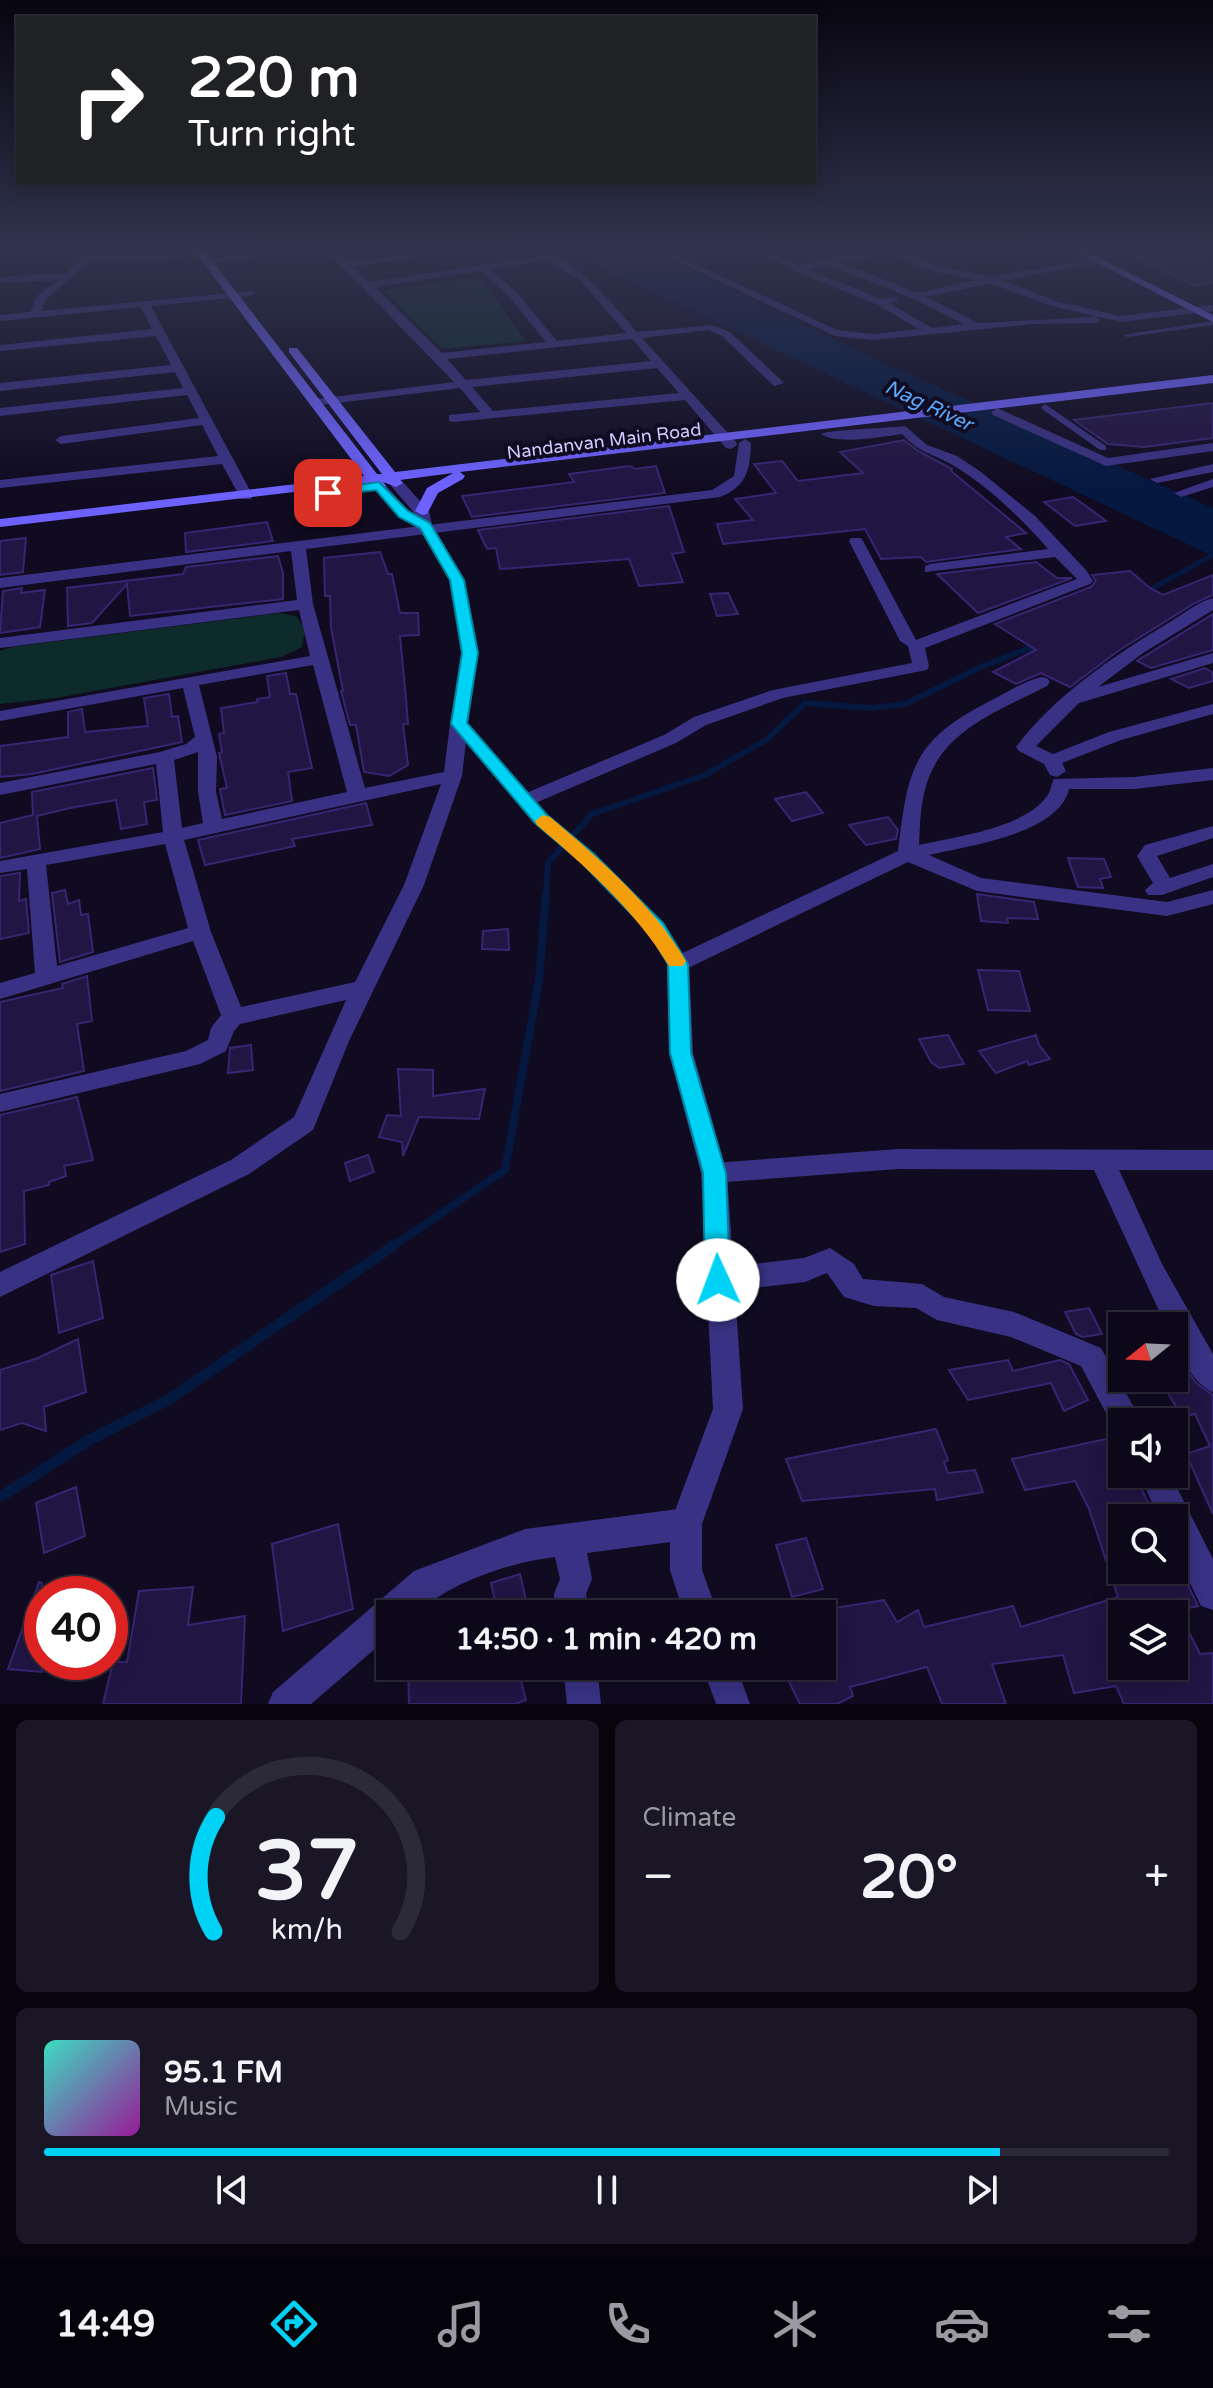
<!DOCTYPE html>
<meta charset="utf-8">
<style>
:root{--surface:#0c0819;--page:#1a1626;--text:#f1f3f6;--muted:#9a9aa2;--line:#2c2938;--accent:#00d2f6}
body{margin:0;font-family:"Varela Round",sans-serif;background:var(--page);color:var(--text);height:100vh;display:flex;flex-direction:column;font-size:30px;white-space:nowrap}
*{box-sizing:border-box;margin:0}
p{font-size:26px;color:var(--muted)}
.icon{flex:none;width:44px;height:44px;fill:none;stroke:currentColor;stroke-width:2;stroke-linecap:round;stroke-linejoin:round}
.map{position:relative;height:1704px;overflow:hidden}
.sheet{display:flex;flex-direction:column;gap:16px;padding:16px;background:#07040e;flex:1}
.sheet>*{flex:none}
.hud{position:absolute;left:16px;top:16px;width:800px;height:168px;border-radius:0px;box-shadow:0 4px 20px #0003,0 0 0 2px var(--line);background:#202124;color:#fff;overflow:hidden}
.needle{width:52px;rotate:252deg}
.controls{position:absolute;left:1108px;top:1312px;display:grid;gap:16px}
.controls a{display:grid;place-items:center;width:80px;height:80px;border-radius:0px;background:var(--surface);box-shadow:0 4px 20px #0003,0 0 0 2px var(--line);font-size:40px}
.speed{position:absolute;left:24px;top:1576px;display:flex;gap:16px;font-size:40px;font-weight:700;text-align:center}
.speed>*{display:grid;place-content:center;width:104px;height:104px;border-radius:50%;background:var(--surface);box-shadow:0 4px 20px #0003,0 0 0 2px var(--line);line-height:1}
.speed .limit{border:12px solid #d22;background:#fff;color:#111}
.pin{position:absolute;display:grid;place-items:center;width:68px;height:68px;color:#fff;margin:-34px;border-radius:16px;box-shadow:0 4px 12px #0006}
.me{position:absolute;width:88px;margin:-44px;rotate:358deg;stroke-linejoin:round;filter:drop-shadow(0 0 6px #0008)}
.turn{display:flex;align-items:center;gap:28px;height:168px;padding:0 40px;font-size:36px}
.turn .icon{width:104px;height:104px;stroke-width:2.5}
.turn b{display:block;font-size:56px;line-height:68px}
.big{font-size:60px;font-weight:700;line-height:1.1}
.sheet .card{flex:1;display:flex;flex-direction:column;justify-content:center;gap:12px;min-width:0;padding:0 28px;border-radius:12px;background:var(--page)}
.sheet .dial{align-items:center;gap:0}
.dial svg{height:208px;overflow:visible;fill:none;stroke:var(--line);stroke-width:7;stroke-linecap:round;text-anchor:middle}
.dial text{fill:var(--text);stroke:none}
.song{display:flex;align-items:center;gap:24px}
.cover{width:96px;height:96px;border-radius:12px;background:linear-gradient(135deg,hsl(170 70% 55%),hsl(300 70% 35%))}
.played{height:8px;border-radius:4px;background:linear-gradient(90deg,var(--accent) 85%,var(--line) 85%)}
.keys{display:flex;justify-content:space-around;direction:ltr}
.heat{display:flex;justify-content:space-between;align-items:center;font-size:44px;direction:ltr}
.sheet .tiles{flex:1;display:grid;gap:16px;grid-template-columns:1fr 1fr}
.card:last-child{grid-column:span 2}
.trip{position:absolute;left:376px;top:1600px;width:460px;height:80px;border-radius:0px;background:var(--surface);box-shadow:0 4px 20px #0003,0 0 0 2px var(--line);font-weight:700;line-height:80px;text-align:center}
.menu{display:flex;height:128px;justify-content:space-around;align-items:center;background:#05030a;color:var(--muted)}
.menu .icon{width:56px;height:56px}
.menu .on{color:var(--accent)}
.menu b{font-size:36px;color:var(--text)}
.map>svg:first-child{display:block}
</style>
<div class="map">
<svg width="1213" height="1704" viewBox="0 0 1213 1704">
<rect width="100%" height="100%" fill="#100b21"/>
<g fill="#0e2b2b">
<path d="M480 277 526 341 442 349 383 290Z"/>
<path d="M280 613 296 616 305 629 302 647 281 657 56 698 0 704V651L11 647Z"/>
</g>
<path fill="#051840" d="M569 249H645L868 356 1213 508V556L595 265Z"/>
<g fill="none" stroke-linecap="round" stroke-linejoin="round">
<path stroke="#051840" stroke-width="5" d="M1144 593 1213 555"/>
<path stroke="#051840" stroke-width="6" d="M546 895 548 863 592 814 705 775 766 740 805 703 871 708 905 704 981 667 1040 644"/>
<path stroke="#051840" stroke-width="8" d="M390 1248 505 1170 539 980 546 893"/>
<path stroke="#051840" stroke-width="11" d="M0 1497 89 1440 168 1400 393 1246"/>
</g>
<g fill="#211544" stroke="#382572" stroke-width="2" fill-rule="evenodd">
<path d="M1120 249H1213V283L1194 286Z"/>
<path d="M1213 403V438L1144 447 1108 444 1074 420Z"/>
<path d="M904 440 918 451 952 469 951 471 1026 533 1006 537 1021 549 926 562 921 557 881 559 865 529 723 544 717 524 753 520 735 499 776 493 754 464 782 461 798 481 863 473 840 452Z"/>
<path d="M630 466 635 469 656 466 665 493 472 517 462 496 574 482 569 474Z"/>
<path d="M1073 497 1086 506 1106 521 1075 526 1044 502Z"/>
<path d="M669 506 684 552 672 554 683 582 639 586 629 559 500 569 496 548 487 549 478 530Z"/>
<path d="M267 522 273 541 186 552 185 533Z"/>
<path d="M26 538 23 572 0 575V541Z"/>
<path d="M380 552 388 574H392L400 613H418L419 635 400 636 406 699 408 724H403L408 765 389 776 364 772 356 725H350L341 691H343L331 628 330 596H325L324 558Z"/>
<path d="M278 556 283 573V599L130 616 127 584 92 623 68 626 67 588 183 574 186 567Z"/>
<path d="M1036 562 1057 578H1072L978 613 937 574Z"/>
<path d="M1130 571 1150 588 1163 595 1213 575V595L1195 603 1118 651 1070 687 1041 673 1016 684 993 672 1036 650 995 624 1091 587 1096 581 1092 575Z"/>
<path d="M22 588 21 593 45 590 40 627 0 633 3 591Z"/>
<path d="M728 593 738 614 717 616 710 594Z"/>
<path d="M1213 614V650L1151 668 1137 661Z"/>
<path d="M1205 668 1213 673V681L1189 688 1171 679Z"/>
<path d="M286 673 290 694H296L312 768 288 772 292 801 225 815 220 789 227 788 219 753 222 752 219 734 224 733 221 708 258 702 257 699 270 697 267 676Z"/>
<path d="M169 694 172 717 178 716 182 742 32 774 0 777V746L68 737V712L82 709 85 732 148 726 144 698Z"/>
<path d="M153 768 157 800 144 802 147 824 121 829 116 800 70 808 37 816 40 849 0 858V823L33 815 32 792Z"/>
<path d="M806 792 823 813 792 821 775 799Z"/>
<path d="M366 803 372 825 292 839 295 846 205 865 198 840Z"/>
<path d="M888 817 898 830 896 839 866 845 849 825Z"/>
<path d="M1068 858 1104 859 1111 877 1100 879 1103 888 1078 887Z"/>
<path d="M20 873 19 901 26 899 29 933 0 939V876Z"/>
<path d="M65 890 68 904 79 900 81 915 88 914 93 952 60 962 52 893Z"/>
<path d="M977 894 1034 902 1038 919 1007 918 1008 923 981 921Z"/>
<path d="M508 929 509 950 482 949 483 931Z"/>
<path d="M978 970 1019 971 1030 1011 988 1010Z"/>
<path d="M87 976 92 1021 77 1024 84 1071 0 1091V1002L63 988 62 984Z"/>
<path d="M948 1035 964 1064 939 1068 931 1062 919 1039Z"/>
<path d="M1036 1035 1039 1045 1050 1059 1029 1065 1027 1061 996 1073 979 1051Z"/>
<path d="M251 1045 253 1070 228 1073 230 1048Z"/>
<path d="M398 1069 433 1070V1096L485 1089 479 1119 419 1117 403 1156 402 1142 379 1137 387 1115 401 1116Z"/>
<path d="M77 1097 93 1160 64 1166 66 1176 49 1182V1185L24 1191 25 1244 0 1252V1115Z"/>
<path d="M368 1155 374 1172 350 1181 345 1163Z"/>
<path d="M93 1261 103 1318 59 1333 51 1275Z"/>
<path d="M1089 1308 1102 1334 1083 1337 1076 1334 1065 1312Z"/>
<path d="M78 1339 86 1392 44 1407 46 1431 22 1423 0 1430V1370L38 1358Z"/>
<path d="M1174 1350 1196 1383 1213 1395V1514L1186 1454 1210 1446 1195 1414 1182 1417 1159 1378H1174Z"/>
<path d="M1008 1360 1013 1371 1060 1360 1069 1364 1088 1400 1064 1411 1051 1383 968 1400 949 1370Z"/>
<path d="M936 1429 948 1460 944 1462 948 1473 975 1470 983 1492 937 1500 935 1489 802 1501 786 1459Z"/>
<path d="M1116 1437 1122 1450V1474H1134L1156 1518H1122V1570H1174V1556L1198 1606 1178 1610 1200 1654 1213 1653V1704H1124L1116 1686 1074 1693 1063 1655 992 1664 1006 1704H942L927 1667 850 1687 853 1696 837 1704H800L781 1666H822V1610L884 1600 897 1622 918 1610 924 1627 1013 1606 1021 1627 1118 1597 1089 1509 1075 1481 1025 1490 1012 1459ZM1122 1614H1174V1666H1122Z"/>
<path d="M76 1487 85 1536 44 1553 36 1503Z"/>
<path d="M338 1524 353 1609 283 1631 272 1544Z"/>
<path d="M806 1538 823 1589 792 1597 776 1545Z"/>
<path d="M520 1574 526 1600 497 1609 491 1583Z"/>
<path d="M39 1582 42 1583V1672L8 1669Z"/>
<path d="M193 1587 188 1625 245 1616 241 1704H103L113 1662H127L139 1591Z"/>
<path d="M408 1666H517L526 1700 515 1704H409Z"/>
</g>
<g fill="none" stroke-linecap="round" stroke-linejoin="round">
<g fill="#393284" fill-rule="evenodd">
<path d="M1213 321V325L1127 337 1123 335Z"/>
<path d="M1045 404 1106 446V450H1100L1042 409 1041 407Z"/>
</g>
<g fill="#393284" fill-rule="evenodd">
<path d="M32 249H100L95 256 219 250 216 255 90 262 46 299 41 311 253 291V295L249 296 151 306 253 496 251 499H241L222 464 0 488V480L218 456 202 425 61 444 55 440 61 436 199 418 187 395 0 416V408L183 388 175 372 0 391V383L171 365 156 336 0 351V345L152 329 141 307 0 321V315L30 312 37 296 59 280 0 283V277L67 273 87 252 0 256V250Z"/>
<path d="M278 249H303L207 264 202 261Z"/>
<path d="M325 249H335L349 262 440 249H463L354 267 369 282 536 257 523 249C568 247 610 301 637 332L713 325 730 332 784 383 774 386 722 336 708 330 642 338 736 442 737 445 731 449 726 448 685 400 453 422 449 421V415L480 412 460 388 312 406 310 403 316 399 454 382ZM545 261 579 279 626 333 557 341 517 293 491 269ZM481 271 509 297 546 342 442 353 375 287ZM632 339 651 361 466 380 447 359ZM657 368 679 393 493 411 472 387Z"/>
<path d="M651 249H663L837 330 873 334 919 329 876 304 792 270 757 249H769L796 265 881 249H926L905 252 930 264 990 277 1100 258 1103 263 1002 280 1056 301 1120 316 1212 305 1213 311 1120 322 1049 305 990 283 926 297 978 323 1096 317 1101 320 1096 323 1032 324 873 340 835 336ZM894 252C915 271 949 274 976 280L917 293 840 262ZM828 265 912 298 964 324 932 328 889 303 897 301V297L881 299 806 269Z"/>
<path d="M997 408 1108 458 1213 443V451L1106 466 993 415 991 412Z"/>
<path d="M905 426 927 445 957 456 981 472 1035 516 1086 570 1093 581 1090 584 925 648 929 666 927 670 783 698 706 725 676 743 533 804H519L516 800 519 796 664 735 694 717 773 690 912 663 908 646 900 641 849 541 851 538H861L863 541 916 640 1077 579 1055 557 925 572V566L930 564 1048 549C1020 517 986 484 949 463 927 451 921 454 902 434 881 437 837 445 821 434 826 430 890 428 905 426Z"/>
<path d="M745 439 751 443C750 470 747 486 720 497L306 549 313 604 365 788 444 772 450 724 459 719 468 724 462 776 424 885 349 1041 313 1130 249 1174 0 1297V1272L231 1160 294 1117 346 1000 240 1024 234 1031 226 1051 200 1064 0 1112V1094L186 1051 208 1040 211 1028 221 1015 193 941 0 999V983L35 973 27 869 0 873V861L163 832 156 764 0 795V783L160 752 186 744 195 737 183 688 0 721V711L310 656 299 610 0 648V638L297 600 291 551 0 588V578L712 490 734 476 739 443ZM313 665 347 792 222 819 216 792 217 757 199 685ZM198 752V792L203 823 182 828 174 760ZM441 784 404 885 355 982 241 1007 211 932 184 840ZM165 844 188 928 57 966 46 865Z"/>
<path d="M1213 464V472L1157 483 1150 479Z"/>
<path d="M1213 479V487L1181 497 1174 493Z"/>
<path d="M1213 598V610L1143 653 1098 687 1213 653V663L1079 703 1036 746 1053 754 1109 732 1213 704V714L1121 740 1062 763 1066 771 1057 777 1050 775 1044 764 1019 751 1016 747C1055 695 1115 655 1170 622 1183 614 1198 602 1213 598Z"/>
<path d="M1041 677 1047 678 1050 682 1047 686C999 711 939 731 925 790 920 808 920 827 919 845 957 836 1023 829 1047 796 1051 791 1051 784 1054 779L1134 777 1213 768V780L1134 789H1069C1059 834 967 846 929 855L981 878 1167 902 1213 890V904L1167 916 977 891 908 862 686 969H670L667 964 670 959 898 851C908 769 912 741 990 701 1006 693 1024 681 1041 677Z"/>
<path d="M1213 826V838L1157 856 1170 878 1213 864V877L1162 895H1148L1145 890 1153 883 1137 856 1145 845Z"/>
<path d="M898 1149 1213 1150V1170H1119L1162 1264 1213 1354V1392C1192 1384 1174 1348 1174 1326H1166L1094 1170 898 1169 714 1183 705 1180 701 1173 705 1166 714 1163Z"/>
<path d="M830 1248 854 1264 863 1279 922 1284 944 1297 1014 1312 1101 1348 1142 1422H1122V1434L1116 1432 1081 1366 1011 1337 937 1320 916 1308 874 1306 844 1297 827 1273 805 1282 718 1292 708 1288 704 1280 708 1272 718 1268 804 1258Z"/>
<path d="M1139 1474H1170L1213 1559V1610L1201 1606 1174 1549V1518H1159Z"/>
<path d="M686 1508 697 1513 702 1524 697 1535 686 1540 587 1553 592 1579 586 1594 589 1614H555L554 1594 560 1579 555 1557C507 1563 452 1582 415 1614H390V1636L311 1704H268L273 1692 414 1571 525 1529Z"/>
<path d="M563 1666H597L601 1704H567Z"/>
</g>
<g fill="#393284" fill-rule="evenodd">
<path d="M391 480H401L429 511 432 525 465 580 478 653 468 723 548 815 594 854 664 923 689 964 693 1053 727 1173 743 1409 702 1524V1570L718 1614H684L670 1570V1524L713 1409 701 1173 669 1053 667 964 648 933 580 862 534 823 450 724 462 653 449 580 419 528 398 517 372 486 384 483 408 511 416 515 391 486Z"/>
<path d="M702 1666H736L750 1704H716Z"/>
</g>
<g fill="#6d62ff" fill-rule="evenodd">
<path d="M193 249H203L377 474H382L289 352V348H297L395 472 1213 375V383L460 472 465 476 463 479 438 493 427 514 422 515 415 511 427 488 453 473 400 480 403 483 396 487 383 482 386 486 379 490 370 483 0 527V519L364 476Z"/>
<path d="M1070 249H1082L1213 315V322Z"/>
</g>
</g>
<linearGradient id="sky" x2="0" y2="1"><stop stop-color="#090612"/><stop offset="0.51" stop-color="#31344e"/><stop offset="1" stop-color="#31344e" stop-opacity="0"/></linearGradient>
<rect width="1213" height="487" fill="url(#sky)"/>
<path fill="#00d2f6" stroke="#0088a0" stroke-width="2" d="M379 482 408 511 430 523 464 580 478 653 467 723 547 815 594 854 663 923 688 964 691 1053 726 1173 730 1280 727 1288 718 1291 709 1288 705 1280 703 1173 670 1053 668 964 649 932 581 862 535 823 451 724 462 653 450 580 420 528 399 517 376 490 328 496 322 493 328 489Z"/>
<path fill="#f59e0b" d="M543 815 550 817C601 860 652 904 686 961L683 966H669C635 910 586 867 537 825L535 821Z"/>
<g text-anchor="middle" stroke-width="8" stroke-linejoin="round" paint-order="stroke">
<g font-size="18" fill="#d3cbff" stroke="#100b21">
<text transform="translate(604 441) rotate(-7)" y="6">Nandanvan Main Road</text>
</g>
<g font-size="20" font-style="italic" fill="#59abff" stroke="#100b21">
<text transform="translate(929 405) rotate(25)" y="7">Nag River</text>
</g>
</g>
</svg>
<div class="controls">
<a><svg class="needle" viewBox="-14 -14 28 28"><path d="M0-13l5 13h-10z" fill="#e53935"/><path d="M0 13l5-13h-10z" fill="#9a9aa2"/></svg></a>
<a><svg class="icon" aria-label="sound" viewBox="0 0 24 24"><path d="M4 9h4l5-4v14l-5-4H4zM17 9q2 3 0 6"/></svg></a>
<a><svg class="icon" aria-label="search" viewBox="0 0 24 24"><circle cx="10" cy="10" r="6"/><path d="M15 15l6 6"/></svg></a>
<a><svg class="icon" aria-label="layers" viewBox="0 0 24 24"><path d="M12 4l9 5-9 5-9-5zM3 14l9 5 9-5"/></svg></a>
</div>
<div class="speed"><div class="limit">40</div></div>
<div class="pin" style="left:328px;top:493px;background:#d93025"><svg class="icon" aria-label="arrive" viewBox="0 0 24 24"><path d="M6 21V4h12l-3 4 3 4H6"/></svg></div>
<svg class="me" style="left:718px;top:1280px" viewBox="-20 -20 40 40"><circle r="19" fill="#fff"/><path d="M0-13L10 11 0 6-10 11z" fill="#00d2f6"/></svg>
<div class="trip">14:50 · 1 min · 420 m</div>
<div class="hud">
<div class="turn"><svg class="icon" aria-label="right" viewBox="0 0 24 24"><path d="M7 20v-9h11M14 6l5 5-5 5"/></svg><div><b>220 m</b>Turn right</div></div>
</div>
</div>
<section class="sheet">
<div class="tiles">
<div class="card dial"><svg viewBox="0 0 100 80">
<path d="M14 69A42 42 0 1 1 86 69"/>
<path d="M14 69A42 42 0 0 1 15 25" stroke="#00d2f6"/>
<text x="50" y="56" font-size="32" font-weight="700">37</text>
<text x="50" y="72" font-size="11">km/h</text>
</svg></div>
<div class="card"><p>Climate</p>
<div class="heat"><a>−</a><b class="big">20°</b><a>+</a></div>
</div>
<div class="card">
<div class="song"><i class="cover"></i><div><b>95.1 FM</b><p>Music</p></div></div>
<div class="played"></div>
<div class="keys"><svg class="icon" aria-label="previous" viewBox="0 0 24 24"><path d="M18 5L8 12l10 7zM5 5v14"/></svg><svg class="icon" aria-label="pause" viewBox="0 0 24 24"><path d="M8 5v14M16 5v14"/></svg><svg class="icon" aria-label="next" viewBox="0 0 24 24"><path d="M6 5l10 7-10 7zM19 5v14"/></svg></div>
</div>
</div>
</section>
<nav class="menu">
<b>14:49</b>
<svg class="icon on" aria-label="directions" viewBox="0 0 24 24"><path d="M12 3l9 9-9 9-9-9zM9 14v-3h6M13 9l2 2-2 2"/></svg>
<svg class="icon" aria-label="music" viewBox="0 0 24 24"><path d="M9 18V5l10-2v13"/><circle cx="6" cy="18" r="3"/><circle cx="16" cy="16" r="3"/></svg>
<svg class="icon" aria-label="phone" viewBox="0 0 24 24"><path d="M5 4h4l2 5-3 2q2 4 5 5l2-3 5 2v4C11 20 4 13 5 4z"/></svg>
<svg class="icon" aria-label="climate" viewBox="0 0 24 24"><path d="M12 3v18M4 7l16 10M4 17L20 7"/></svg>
<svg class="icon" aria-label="car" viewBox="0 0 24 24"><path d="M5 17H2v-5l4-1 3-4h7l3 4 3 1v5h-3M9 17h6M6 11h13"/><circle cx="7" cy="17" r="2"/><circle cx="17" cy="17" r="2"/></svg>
<svg class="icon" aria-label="filters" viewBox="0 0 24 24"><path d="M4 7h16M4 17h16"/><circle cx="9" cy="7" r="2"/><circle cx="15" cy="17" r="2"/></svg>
</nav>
